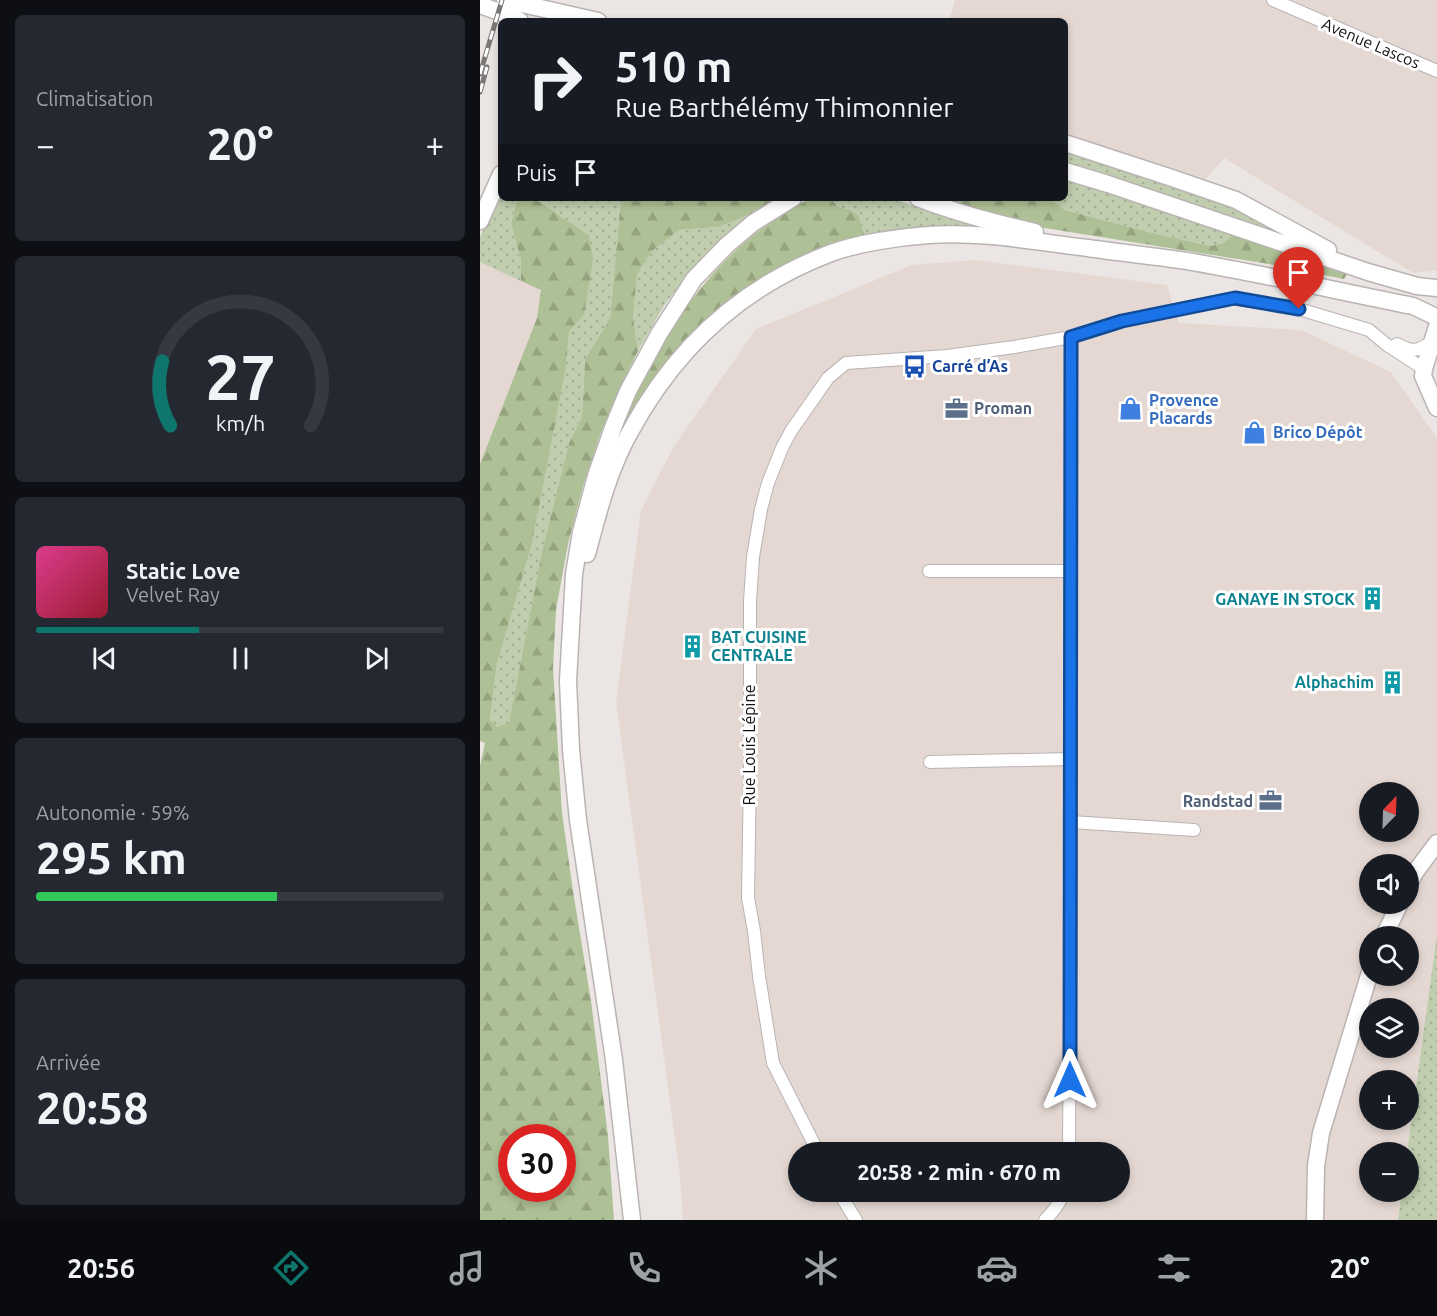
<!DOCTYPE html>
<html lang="fr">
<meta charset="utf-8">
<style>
:root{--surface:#171b24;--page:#242831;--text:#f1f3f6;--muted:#9ea1a6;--line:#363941;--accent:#0f766e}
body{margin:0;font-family:Ubuntu,sans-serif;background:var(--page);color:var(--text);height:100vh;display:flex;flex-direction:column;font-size:22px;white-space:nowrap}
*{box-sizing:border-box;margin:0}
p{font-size:20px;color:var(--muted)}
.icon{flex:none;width:33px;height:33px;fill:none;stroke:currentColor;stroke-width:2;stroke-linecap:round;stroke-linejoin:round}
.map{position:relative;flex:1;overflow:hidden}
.details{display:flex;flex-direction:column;gap:15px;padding:15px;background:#0d0f14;width:480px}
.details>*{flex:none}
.banner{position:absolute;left:18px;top:18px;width:570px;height:183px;border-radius:9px;box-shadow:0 3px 9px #0003;background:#171b24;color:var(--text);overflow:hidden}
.needle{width:39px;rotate:23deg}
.controls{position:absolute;left:879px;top:782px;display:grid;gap:12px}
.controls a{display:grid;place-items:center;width:60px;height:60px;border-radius:50%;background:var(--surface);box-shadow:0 3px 9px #0003;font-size:30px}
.speed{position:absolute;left:18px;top:1124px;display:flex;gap:12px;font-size:30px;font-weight:700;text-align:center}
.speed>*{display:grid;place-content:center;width:78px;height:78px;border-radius:50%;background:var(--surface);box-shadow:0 3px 9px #0003;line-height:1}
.speed .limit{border:9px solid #d22;background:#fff;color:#111}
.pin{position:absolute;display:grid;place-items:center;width:51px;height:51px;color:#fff;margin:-62px -26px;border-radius:50% 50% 50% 0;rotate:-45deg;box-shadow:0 0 6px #0007}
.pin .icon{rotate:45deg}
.me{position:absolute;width:66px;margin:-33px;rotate:0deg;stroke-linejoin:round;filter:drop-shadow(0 0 4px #0008)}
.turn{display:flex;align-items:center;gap:21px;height:126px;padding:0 18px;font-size:27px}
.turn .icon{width:78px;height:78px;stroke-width:2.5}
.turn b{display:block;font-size:42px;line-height:51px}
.then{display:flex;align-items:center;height:57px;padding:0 18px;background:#0003;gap:12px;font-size:22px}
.big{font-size:45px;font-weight:600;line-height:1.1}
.details .card{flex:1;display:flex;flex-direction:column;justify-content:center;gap:9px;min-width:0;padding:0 21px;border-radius:9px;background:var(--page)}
.details .dial{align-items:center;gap:0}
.dial svg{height:156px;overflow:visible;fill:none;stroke:var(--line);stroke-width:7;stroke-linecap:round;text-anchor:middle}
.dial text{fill:var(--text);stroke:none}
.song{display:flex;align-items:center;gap:18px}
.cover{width:72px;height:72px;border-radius:9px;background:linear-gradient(135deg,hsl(330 70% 55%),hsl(350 70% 35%))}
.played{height:6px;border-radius:3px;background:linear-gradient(90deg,var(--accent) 40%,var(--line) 40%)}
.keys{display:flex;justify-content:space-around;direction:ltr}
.heat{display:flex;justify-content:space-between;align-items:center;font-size:33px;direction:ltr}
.charge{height:9px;border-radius:4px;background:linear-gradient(90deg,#34c759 59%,var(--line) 0)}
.trip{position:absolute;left:308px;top:1142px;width:342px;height:60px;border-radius:30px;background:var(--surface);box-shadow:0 3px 9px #0003;font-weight:600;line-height:60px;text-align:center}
.tab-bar{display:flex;height:96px;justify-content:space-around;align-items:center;background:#090b0e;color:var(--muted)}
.tab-bar .icon{width:42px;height:42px}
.tab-bar .current{color:var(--accent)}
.tab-bar b{font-size:27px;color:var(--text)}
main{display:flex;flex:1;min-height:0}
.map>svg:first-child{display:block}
</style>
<main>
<section class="details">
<div class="card"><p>Climatisation</p>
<div class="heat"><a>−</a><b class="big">20°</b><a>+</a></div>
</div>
<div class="card dial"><svg viewBox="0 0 100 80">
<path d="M14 69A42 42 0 1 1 86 69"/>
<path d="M14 69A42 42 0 0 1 10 36" stroke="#0f766e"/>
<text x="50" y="56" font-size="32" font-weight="700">27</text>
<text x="50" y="72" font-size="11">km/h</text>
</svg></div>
<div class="card">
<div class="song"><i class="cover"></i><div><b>Static Love</b><p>Velvet Ray</p></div></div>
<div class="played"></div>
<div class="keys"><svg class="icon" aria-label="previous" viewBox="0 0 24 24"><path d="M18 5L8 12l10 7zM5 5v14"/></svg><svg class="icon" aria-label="pause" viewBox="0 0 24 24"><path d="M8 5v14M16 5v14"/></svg><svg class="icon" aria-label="next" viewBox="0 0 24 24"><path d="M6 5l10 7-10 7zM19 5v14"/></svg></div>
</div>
<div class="card"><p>Autonomie · 59%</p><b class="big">295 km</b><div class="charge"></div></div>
<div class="card"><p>Arrivée</p><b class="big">20:58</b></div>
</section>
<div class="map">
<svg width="957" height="1220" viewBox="0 0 957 1220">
<defs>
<pattern id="grass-dots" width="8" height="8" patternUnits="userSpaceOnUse" patternTransform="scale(1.5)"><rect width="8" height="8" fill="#c0cdae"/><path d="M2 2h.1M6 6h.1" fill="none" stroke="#a4af94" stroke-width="1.8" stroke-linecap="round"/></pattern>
<pattern id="forest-firs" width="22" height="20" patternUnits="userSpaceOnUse" patternTransform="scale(1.5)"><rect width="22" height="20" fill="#aec095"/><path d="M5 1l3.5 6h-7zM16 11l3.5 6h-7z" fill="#95a47f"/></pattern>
</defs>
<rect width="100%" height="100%" fill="#ebe6e4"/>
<g fill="#e5d8d3" fill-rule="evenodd">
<path d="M475 0H957V270L933 273 744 158 726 179 585 134V21H469Z"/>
<path d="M495 260 687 285 699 323 821 330 911 372 957 438V934L927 1152H890V1191H922L918 1220H203L200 1176 136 702 161 510 194 446 276 329 432 265ZM890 792H928V831H890ZM890 864H928V903H890ZM890 936H928V975H890ZM890 1008H928V1047H890ZM890 1080H928V1119H890ZM318 1152H639V1191H318Z"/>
<path d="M0 262 61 290 57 318 0 464Z"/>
</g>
<g fill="url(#grass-dots)">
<path d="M585 151 744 204 774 216 796 229 794 231 617 171 585 162Z"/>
<path d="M585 177 755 233 743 243 731 246 680 235 585 210 569 198H585Z"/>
<path d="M21 192V198H45L36 203 31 223 41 261V281L0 262V237Z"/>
<path d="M54 198H143L140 208 130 319 105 359 102 417 89 443 62 551 29 724 17 727 10 721 17 664 52 544 86 368 89 332 104 315 109 235Z"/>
<path d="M351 198H412L448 211 489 223 488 227 381 239 368 209 358 207Z"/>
<path d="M269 215 224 255 185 304 158 351 153 316 157 275 171 252 199 230 239 227Z"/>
<path d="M957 934V1220H918L922 1191H928V1152H927Z"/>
</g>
<g fill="url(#forest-firs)" fill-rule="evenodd">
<path d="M45 198H54L109 235 113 259 104 315 89 332 86 368 52 544 17 664 10 720 17 727 29 723 62 551 89 443 102 417 105 359 130 319 140 208 143 198H295L269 215 239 227 199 230 171 252 157 275 153 316 158 351 137 394 120 435 103 486 88 544 76 610 73 668 82 813 93 891 111 1001 128 1136 134 1220H0V766L5 743 0 741V464L57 318 61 290 41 281V261L31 223 36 203ZM32 1137H82V1188H32Z"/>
<path d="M331 198H351L358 207 368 209 378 215 384 234 381 239 255 298 145 426 142 427C181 332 236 246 331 198Z"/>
<path d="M452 198H569L585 210 680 235 731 246 743 243 755 233 868 272 864 279 789 264 546 225Z"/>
</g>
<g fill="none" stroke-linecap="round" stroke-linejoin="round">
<defs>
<g id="street">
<path d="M793 0 957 71"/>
<path d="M917 344C933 353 938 351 953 341"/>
<path d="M449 571H591"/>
<path d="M450 762 590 759"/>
<path d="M591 822 714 830"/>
<path d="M338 1152 293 1063 279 976 274 931 268 898 270 771V601L273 557 281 509 288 483 302 448 311 431 348 378 366 363 467 356 534 347 591 337 642 321 755 298 819 309 889 330 907 345 944 369"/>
<path d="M589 1152 591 822V337"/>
<path d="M358 1191 376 1220"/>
<path d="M565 1220C573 1212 581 1203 584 1191"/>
</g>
<g id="secondary">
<path d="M25 0 118 21"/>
<path d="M0 5 33 17 40 21"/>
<path d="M585 143 689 177 756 200 848 250"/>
<path d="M585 171 628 184 888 272 937 286 957 288"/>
<path d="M438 198C476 213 515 223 555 232"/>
<path d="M0 221 21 174"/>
<path d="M957 326 944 369 943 376 957 408"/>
<path d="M107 554C118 513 129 469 150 432 196 347 261 287 351 253 379 243 419 237 449 235 502 231 556 242 608 248 641 253 674 256 707 261 783 274 858 291 933 306L954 316"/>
<path d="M928 885 936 871 957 843"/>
<path d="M904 936 920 903"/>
<path d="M152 1220 134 1060 98 820 91 750 88 681 94 574 101 532 116 476 134 425 148 391 179 334 214 279 247 245 273 223 313 198"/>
<path d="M835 1220 836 1166 841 1133 890 972"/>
</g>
</defs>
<use href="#street" stroke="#b9b4b2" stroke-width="14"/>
<use href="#secondary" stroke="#b9b4b2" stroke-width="19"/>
<use href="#street" stroke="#fff" stroke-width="12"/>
<use href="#secondary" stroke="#fff" stroke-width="16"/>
<defs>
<g id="rail">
<path d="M0 74 22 0"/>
<path d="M0 92 7 67"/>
</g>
</defs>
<use href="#rail" stroke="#7a7776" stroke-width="5"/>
<use href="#rail" stroke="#fff" stroke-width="3" stroke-dasharray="9" stroke-linecap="butt"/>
</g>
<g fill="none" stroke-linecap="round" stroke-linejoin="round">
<defs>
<path id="route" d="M590 1080 591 337 642 321 755 298 819 309"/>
</defs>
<use href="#route" stroke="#114b97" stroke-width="15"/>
<use href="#route" stroke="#1a73e8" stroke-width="10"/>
</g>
<defs>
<symbol id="bus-bare" viewBox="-9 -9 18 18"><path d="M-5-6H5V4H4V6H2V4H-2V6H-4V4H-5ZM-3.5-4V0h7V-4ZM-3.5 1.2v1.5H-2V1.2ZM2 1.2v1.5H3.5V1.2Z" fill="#1a4fb4" stroke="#fff" stroke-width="2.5" paint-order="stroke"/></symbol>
<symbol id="office-bare" viewBox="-9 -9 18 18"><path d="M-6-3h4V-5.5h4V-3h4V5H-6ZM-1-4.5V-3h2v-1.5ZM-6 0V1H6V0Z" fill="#5c6f8a" stroke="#fff" stroke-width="2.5" paint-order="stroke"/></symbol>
<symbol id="shop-bare" viewBox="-9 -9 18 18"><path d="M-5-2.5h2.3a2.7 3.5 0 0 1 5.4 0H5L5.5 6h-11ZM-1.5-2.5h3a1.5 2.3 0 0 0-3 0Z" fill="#3f7fe0" stroke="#fff" stroke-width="2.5" paint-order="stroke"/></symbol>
<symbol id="building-bare" viewBox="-9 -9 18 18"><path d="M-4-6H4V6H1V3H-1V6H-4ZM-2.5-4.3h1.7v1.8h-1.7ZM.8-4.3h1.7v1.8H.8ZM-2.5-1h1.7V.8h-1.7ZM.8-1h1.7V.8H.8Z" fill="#0f9aa8" stroke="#fff" stroke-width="2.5" paint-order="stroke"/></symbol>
</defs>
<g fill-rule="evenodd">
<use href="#bus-bare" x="418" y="350" width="33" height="33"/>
<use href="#office-bare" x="460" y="392" width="33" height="33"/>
<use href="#shop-bare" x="634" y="392" width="33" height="33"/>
<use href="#shop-bare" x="758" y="416" width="33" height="33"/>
<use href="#building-bare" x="876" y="582" width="33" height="33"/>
<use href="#building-bare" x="196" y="630" width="33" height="33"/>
<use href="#building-bare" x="896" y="666" width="33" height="33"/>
<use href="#office-bare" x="774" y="784" width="33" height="33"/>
</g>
<g text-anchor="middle" stroke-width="6" stroke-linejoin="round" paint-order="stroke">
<g font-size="16" fill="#100f0e" stroke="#fff">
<text transform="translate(891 43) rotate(23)" y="6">Avenue Lascos</text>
<text transform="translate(269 745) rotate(-90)" y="6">Rue Louis Lépine</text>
</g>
<g font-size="16" font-weight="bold" fill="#164399" stroke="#fff" text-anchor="start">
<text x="452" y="372">Carré d’As</text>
</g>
<g font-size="16" font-weight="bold" fill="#366cbe" stroke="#fff" text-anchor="start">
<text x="669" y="406">Provence<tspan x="669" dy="18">Placards</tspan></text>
<text x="793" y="438">Brico Dépôt</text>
</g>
<g font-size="16" font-weight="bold" fill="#4e5e75" stroke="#fff" text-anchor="start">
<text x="494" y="414">Proman</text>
<text x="773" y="807" text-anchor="end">Randstad</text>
</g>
<g font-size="16" font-weight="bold" fill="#0d838f" stroke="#fff" text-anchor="end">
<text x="875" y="605">GANAYE IN STOCK</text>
<text x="231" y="643" text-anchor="start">BAT CUISINE<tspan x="231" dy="18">CENTRALE</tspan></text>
<text x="894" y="688">Alphachim</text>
</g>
</g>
</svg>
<div class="controls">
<a><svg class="needle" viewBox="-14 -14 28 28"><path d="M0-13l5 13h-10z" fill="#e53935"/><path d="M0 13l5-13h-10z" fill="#9ea1a6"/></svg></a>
<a><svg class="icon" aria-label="sound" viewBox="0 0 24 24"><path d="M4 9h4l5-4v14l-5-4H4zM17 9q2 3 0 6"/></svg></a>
<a><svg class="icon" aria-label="search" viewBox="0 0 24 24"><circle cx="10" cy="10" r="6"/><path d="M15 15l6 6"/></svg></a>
<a><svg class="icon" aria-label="layers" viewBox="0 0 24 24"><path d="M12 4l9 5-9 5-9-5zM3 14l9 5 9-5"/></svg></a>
<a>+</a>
<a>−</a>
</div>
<div class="speed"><div class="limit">30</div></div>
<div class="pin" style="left:819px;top:309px;background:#d93025"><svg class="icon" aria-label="arrive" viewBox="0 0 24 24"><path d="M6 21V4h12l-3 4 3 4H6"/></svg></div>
<svg class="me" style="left:590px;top:1080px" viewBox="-20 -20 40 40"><path d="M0-17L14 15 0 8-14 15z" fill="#1a73e8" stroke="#fff" stroke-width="4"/></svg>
<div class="trip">20:58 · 2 min · 670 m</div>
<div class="banner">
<div class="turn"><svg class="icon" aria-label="right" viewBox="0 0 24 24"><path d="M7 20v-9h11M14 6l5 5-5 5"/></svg><div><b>510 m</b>Rue Barthélémy Thimonnier</div></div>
<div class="then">Puis<svg class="icon" aria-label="arrive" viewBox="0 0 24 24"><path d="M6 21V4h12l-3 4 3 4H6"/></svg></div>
</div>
</div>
</main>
<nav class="tab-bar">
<b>20:56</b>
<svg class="icon current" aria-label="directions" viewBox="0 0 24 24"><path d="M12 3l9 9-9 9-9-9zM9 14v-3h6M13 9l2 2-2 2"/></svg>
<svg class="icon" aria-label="music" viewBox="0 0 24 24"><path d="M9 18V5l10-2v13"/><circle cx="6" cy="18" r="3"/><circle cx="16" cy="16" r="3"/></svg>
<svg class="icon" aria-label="phone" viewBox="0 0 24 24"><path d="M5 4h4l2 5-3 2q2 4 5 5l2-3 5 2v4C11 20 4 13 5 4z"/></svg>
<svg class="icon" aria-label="climate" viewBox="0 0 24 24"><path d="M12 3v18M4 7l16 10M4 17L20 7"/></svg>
<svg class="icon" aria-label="car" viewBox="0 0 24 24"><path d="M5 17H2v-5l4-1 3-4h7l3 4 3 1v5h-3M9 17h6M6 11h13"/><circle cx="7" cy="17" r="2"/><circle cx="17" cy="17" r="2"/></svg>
<svg class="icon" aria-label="filters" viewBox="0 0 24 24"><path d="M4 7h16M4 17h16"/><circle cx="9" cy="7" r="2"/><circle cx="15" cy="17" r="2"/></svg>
<b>20°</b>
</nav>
